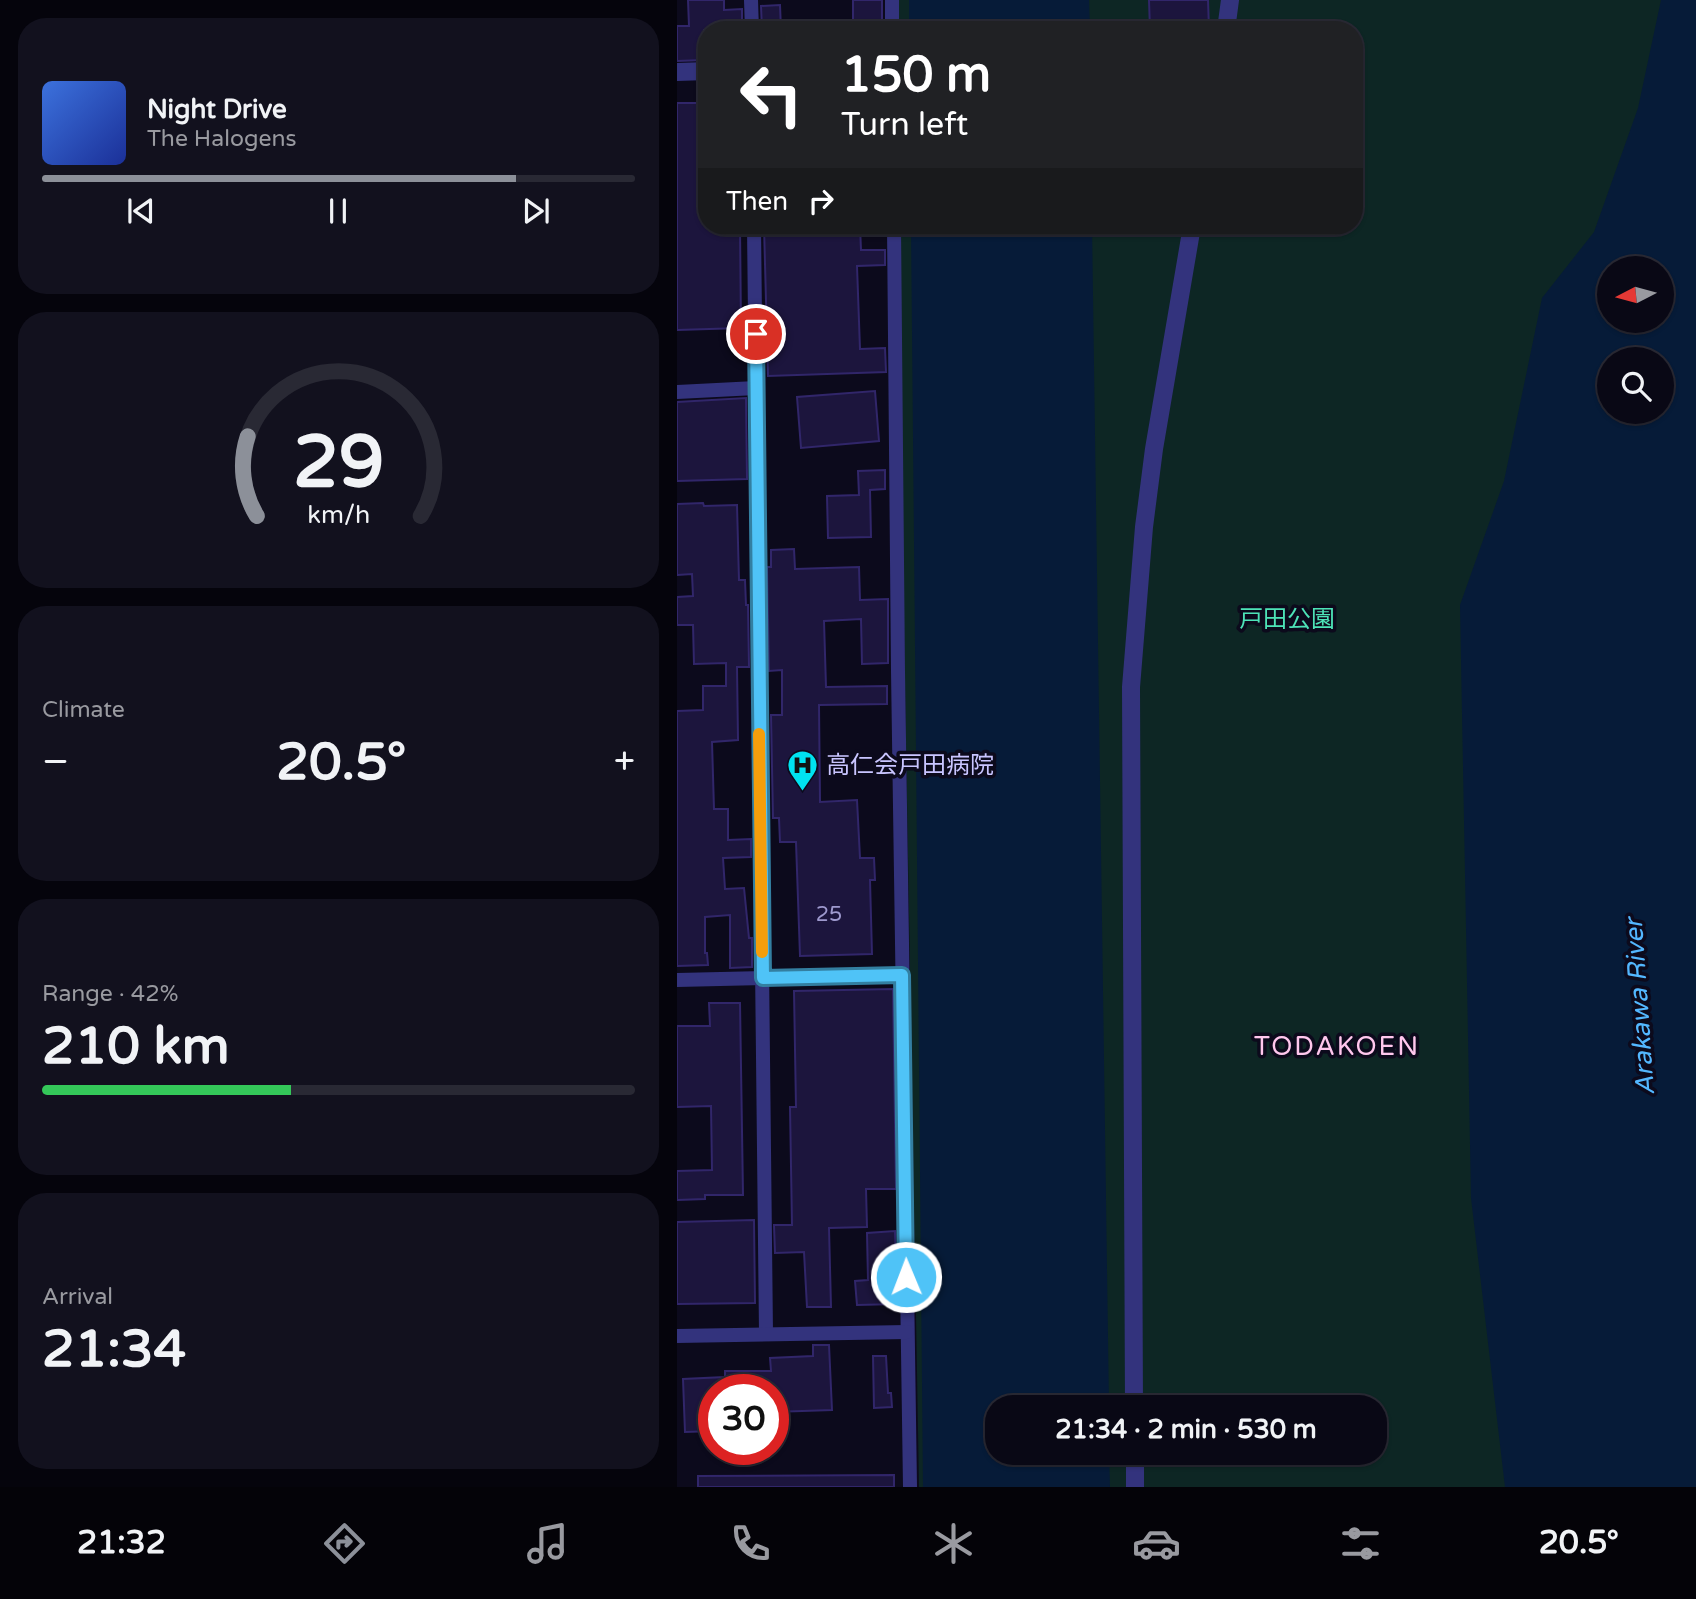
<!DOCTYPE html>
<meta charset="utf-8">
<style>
:root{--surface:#090815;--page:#12111e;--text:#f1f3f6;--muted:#999aa0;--line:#292934;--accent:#8c9099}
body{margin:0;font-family:"Varela Round","Noto Sans JP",sans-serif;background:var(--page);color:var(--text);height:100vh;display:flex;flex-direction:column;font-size:26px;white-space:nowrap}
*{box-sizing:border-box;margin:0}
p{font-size:23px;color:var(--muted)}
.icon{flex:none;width:38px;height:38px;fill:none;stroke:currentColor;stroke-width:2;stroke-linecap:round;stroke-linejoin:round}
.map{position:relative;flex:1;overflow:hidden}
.sheet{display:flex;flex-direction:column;gap:18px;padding:18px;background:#05040c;width:677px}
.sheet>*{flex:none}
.banner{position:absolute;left:21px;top:21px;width:665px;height:214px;border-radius:28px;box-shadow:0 2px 5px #0004,0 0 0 2px var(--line);background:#202124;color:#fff;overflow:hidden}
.needle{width:46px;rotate:264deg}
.tools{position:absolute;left:920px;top:256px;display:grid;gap:14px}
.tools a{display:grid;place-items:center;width:77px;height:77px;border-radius:50%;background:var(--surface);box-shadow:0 2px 5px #0004,0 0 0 2px var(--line);font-size:35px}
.speed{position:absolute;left:21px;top:1374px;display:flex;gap:14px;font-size:35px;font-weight:700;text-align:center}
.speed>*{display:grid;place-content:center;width:91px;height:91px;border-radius:50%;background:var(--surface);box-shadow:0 2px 5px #0004,0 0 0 2px var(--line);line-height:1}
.speed .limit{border:10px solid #d22;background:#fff;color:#111}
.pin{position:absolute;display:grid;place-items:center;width:60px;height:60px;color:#fff;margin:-30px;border:4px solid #fff;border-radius:50%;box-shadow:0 2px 7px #0007}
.me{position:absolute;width:77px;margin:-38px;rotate:359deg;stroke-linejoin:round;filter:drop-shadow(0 0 5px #0008)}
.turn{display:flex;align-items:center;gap:24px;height:147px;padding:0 28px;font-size:32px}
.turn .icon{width:91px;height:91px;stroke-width:2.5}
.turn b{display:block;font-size:49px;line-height:60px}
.then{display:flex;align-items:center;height:66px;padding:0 28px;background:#0003;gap:14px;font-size:26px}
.big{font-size:52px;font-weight:700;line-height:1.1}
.sheet .widget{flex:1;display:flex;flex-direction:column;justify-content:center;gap:10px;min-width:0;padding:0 24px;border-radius:28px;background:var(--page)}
.sheet .dial{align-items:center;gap:0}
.dial svg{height:182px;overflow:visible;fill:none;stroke:var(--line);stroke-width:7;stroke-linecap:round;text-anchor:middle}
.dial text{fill:var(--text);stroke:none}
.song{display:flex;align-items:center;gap:21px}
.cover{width:84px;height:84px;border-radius:10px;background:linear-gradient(135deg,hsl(220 70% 55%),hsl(230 70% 35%))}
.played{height:7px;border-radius:4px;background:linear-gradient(90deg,var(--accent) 80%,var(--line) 80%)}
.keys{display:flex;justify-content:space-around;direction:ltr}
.heat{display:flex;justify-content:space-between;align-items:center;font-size:38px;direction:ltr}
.charge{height:10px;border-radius:5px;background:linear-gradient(90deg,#34c759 42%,var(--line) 0)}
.trip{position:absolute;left:308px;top:1395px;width:402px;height:70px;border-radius:28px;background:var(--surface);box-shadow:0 2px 5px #0004,0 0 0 2px var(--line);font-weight:700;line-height:70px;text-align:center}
.tabs{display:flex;height:112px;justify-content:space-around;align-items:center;background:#040308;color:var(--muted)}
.tabs .icon{width:49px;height:49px}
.tabs .current{color:var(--accent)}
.tabs b{font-size:32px;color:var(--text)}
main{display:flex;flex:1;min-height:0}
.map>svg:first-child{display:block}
</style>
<main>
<section class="sheet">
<div class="widget">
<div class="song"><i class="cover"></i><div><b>Night Drive</b><p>The Halogens</p></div></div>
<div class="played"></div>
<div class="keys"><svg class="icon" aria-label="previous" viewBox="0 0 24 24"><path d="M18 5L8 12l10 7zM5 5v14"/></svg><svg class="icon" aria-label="pause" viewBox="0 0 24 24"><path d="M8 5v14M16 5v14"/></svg><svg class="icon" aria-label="next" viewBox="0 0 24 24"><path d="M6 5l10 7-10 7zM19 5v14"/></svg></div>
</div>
<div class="widget dial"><svg viewBox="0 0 100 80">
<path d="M14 69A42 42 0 1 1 86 69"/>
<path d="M14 69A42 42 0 0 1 10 34" stroke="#8c9099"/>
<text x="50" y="56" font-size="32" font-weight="700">29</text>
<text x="50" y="72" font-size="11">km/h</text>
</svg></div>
<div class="widget"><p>Climate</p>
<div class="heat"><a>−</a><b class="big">20.5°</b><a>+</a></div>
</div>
<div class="widget"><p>Range · 42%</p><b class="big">210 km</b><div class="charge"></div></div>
<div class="widget"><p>Arrival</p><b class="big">21:34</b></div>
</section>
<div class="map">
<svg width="1019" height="1487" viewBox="0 0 1019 1487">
<rect width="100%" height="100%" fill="#0c0a1c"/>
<path fill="#0d2624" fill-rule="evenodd" d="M216 0H1019L996 1487H242L220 226H677V30H217ZM933 268H985V320H933ZM933 359H985V411H933ZM320 1407H698V1452H320Z"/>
<g fill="#061b38" fill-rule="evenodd">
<path d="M232 0H412L413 30H232Z"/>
<path d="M984 0H1019V1487H828L794 1198 783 605 827 481 865 298 917 232 961 108ZM933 268H985V320H933ZM933 359H985V411H933Z"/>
<path d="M234 226H415L432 1407H320V1452L432 1453 433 1487H246Z"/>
</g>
<g fill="#1c153d" stroke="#31266a" stroke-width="2">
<path d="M11 0H47V10L65 9V30H27V60L0 61V26H12Z"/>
<rect x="176" y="0" width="29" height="30"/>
<path d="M472 0H531L532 30H473Z"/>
<path d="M103 5 104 30H85L84 6Z"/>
<path d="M0 103H30V226H63L64 328 0 330Z"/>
<path d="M87 226H183L184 250H208V265L180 266 183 349 208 348 209 372 91 376Z"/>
<path d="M198 391 202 441 124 448 120 397Z"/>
<path d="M69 398 70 479 0 481V402Z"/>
<path d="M208 470V489L193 490 194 537 151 538 150 496 182 495 181 471Z"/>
<path d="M26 503 27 506 60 505 62 580H68L69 605H71L72 667H60L61 740 35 742 37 809H51V840L74 839V857L46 858 48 889 67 888 72 938H75V967L53 968V915L28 917V953H30L31 965 0 966V711L26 710V686H49V663L17 664 16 625H0V597L16 596 15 574 0 575V504Z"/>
<path d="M117 549 118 569 182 567 183 600 211 599V663L185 664 184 619 147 621 149 687 210 686V704L142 705 143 802 180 800 183 858H197L198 880H193L195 954 123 956 119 842H103L102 818H96L94 715H105V670L92 671 90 567H94V550Z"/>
<path d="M216 989 219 1189H189L190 1227 152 1228 154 1307H130L127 1252 98 1253 97 1225H115L113 1107H119L117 991Z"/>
<path d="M32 1003H63L66 1195H28V1199L0 1200V1171L35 1170 34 1106 0 1107V1026H33Z"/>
<path d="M77 1220 78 1303 0 1304V1222Z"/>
<path d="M218 1231 220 1304 180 1305 178 1281 191 1280 190 1233Z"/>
<path d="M136 1345H152L155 1410 96 1412V1390H37V1431L8 1432 6 1379 48 1377V1371H94L93 1358 136 1356Z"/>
<path d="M196 1356H209L211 1393H214L215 1407 197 1408Z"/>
<path d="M217 1475V1487H21V1476Z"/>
</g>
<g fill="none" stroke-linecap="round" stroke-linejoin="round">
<g stroke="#33337d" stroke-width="14">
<path d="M74 0 75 30"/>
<path d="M215 0V30"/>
<path d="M77 226 89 1334"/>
<path d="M217 226 221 671 233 1487"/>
<path d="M0 392 79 388"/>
<path d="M0 980 225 975"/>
<path d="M0 1336 230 1332"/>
</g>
<g stroke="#33337d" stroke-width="18">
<path d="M549 30 553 0"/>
<path d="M0 72 30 71"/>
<path d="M457 1407 454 687 467 527 477 449 515 226"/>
<path d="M458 1452V1487"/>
</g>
</g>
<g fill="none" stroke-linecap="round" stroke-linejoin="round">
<defs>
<path id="route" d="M79 334 86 978 225 975 229 1277"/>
</defs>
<use href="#route" stroke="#337fa1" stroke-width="18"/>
<use href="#route" stroke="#4fc3f7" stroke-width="12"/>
<path stroke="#f59e0b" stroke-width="12" d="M82 734 85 952"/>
</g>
<defs>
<symbol id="hospital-pin" viewBox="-11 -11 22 30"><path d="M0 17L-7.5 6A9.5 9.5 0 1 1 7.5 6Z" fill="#00e2f0" stroke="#0c0a1c"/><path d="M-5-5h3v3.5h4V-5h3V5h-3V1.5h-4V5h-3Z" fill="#111"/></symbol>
</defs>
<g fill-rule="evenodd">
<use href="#hospital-pin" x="108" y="748" width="35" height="47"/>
</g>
<g text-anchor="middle" stroke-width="7" stroke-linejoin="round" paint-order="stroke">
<g font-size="21" fill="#9e99ce">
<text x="152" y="921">25</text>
</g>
<g font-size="24" fill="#4de3b7" stroke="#0c0a1c">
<text x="610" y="627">戸田公園</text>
</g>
<g font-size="24" fill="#c9c5ff" stroke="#0c0a1c" text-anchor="start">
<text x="149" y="773">高仁会戸田病院</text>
</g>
<g font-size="26" font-style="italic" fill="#53b7ff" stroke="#0c0a1c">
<text transform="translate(962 1007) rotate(-94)" y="9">Arakawa River</text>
</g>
<g font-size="26" letter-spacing="2" fill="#ffc7ed" stroke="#0c0a1c">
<text x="660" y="1055">TODAKOEN</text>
</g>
</g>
</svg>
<div class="tools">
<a><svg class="needle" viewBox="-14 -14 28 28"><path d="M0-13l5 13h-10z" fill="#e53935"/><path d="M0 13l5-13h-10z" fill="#999aa0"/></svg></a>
<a><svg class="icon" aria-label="search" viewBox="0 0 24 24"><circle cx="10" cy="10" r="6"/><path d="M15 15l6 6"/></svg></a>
</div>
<div class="speed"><div class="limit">30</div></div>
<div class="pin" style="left:79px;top:334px;background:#d93025"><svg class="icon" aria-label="arrive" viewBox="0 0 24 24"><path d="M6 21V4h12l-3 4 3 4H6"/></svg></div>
<svg class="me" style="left:229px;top:1277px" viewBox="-20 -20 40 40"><circle r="17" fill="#4fc3f7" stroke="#fff" stroke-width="3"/><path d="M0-11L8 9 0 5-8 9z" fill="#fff"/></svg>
<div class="trip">21:34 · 2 min · 530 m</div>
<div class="banner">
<div class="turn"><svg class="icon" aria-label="left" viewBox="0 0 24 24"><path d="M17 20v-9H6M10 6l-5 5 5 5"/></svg><div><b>150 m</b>Turn left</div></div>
<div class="then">Then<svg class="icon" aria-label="right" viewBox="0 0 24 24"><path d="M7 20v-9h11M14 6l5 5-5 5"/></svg></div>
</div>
</div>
</main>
<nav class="tabs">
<b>21:32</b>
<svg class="icon current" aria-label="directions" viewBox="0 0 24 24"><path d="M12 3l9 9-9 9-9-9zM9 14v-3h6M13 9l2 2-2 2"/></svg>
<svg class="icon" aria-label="music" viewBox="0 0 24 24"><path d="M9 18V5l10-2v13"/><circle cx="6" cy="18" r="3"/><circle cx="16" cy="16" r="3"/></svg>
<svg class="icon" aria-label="phone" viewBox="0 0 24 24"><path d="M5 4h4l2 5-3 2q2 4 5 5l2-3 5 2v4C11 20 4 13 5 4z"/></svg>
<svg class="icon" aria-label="climate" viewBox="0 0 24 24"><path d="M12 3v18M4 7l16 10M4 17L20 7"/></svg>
<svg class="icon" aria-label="car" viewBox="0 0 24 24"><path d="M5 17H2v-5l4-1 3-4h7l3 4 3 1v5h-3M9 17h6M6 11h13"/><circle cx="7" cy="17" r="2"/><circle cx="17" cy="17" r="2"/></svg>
<svg class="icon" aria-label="filters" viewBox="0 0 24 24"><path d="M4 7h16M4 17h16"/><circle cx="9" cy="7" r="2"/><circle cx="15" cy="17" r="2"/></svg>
<b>20.5°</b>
</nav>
